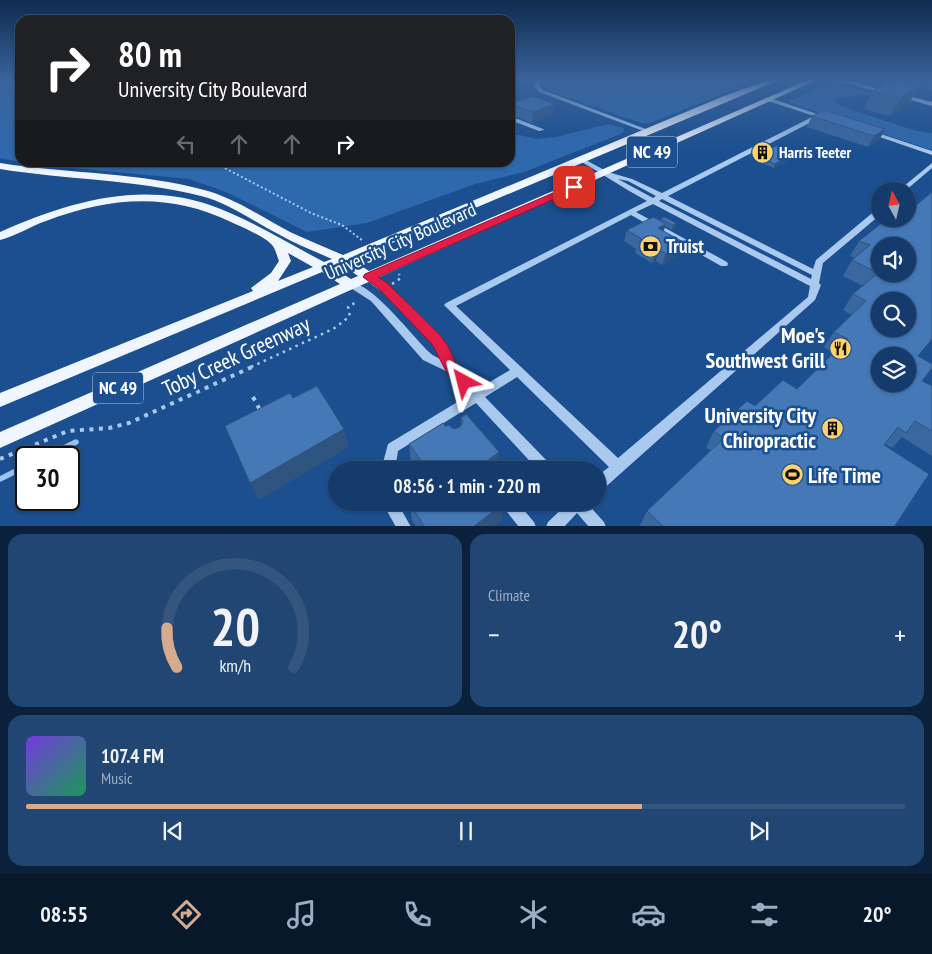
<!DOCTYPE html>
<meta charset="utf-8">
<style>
:root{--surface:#143b6b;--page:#214673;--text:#f1f3f6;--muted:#9dadc1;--line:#33557e;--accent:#d6ab8b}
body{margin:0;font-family:"PT Sans Narrow",sans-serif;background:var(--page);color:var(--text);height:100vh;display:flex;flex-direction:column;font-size:19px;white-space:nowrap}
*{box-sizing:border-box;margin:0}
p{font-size:16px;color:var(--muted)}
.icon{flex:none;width:28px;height:28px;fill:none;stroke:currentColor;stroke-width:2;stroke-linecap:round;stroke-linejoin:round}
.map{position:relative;height:526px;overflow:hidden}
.side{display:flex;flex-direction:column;gap:8px;padding:8px;background:#0b203b;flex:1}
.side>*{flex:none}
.hud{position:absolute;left:15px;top:15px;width:500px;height:152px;border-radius:15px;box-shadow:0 1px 4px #0004,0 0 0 1px var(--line);background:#202124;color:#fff;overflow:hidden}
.needle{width:32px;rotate:352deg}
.buttons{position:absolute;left:871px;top:182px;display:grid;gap:10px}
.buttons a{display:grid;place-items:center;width:45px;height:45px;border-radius:50%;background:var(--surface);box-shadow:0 1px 4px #0004,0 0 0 1px var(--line);font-size:25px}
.speed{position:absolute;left:15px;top:446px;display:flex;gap:10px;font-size:25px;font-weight:700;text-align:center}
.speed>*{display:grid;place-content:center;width:65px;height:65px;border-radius:50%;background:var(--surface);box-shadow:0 1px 4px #0004,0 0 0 1px var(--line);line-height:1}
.speed .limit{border:2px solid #111;border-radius:8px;background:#fff;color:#111}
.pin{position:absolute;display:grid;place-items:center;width:42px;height:42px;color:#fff;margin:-21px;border-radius:10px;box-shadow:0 2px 8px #0006}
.me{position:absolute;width:55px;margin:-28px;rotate:322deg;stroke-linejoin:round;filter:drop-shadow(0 0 4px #0008)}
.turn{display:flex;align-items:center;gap:18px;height:105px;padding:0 20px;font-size:22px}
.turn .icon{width:65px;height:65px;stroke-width:2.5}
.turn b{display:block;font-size:35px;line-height:42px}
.lanes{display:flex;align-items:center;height:48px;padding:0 20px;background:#0003;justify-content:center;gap:25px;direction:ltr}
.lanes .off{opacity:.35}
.big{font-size:38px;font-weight:700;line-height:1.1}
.side .card{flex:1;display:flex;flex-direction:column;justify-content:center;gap:8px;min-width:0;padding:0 18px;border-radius:15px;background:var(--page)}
.side .dial{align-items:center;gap:0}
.dial svg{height:130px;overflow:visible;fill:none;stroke:var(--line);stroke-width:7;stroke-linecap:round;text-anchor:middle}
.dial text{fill:var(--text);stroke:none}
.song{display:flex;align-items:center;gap:15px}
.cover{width:60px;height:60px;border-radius:8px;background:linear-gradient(135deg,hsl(260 70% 55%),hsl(150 70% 35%))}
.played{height:5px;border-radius:2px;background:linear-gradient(90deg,var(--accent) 70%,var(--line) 70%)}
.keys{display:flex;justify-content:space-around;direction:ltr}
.heat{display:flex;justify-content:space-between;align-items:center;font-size:28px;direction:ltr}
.side .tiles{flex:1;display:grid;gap:8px;grid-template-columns:1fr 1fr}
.card:last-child{grid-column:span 2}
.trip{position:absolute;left:328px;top:461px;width:278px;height:50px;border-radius:25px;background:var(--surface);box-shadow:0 1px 4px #0004,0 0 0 1px var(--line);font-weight:700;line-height:50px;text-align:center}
.dock{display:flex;height:80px;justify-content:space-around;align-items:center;background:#08182b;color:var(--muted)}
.dock .icon{width:35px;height:35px}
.dock .selected{color:var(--accent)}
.dock b{font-size:22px;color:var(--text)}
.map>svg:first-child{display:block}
</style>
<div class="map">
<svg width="932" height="527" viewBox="0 0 932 527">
<rect width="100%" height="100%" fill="#1b4f8f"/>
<g fill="#2e69ad">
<path d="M0 79H20V162L0 158Z"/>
<path d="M547 79H746L718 96 649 123H641L549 91 541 85Z"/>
<path d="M830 83 921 102 867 95 835 98 836 103 843 107 913 130 932 133V150L788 102Z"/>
<path d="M608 124 624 128 623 133 524 172 475 184 367 223 307 232 226 192 189 179 21 163 171 162 198 165 211 162H510V133L537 139 556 137Z"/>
</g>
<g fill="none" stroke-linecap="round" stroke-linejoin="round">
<path stroke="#9cc4f0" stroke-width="3" d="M95 164 97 162"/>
<g stroke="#9cc4f0" stroke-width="5.5">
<path d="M44 458 76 442"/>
<path d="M0 479 26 466"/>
</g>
<path stroke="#a9c9ee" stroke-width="2" stroke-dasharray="2 2.5" stroke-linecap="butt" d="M213 162 311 213 342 225 362 240"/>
<g stroke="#a9c9ee" stroke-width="2.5" stroke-dasharray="2.5 4.5" stroke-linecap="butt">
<path d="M392 284 401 278 399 274"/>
<path d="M251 367 333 329 349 317 350 311 348 307 358 301"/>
</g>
<g stroke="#a9c9ee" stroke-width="4" stroke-dasharray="4 5.5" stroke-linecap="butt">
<path d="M253 397 261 412"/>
<path d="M0 459 68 431 109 428 129 423 254 366"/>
</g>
<g fill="#a9c9ee" fill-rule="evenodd">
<path d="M539 79H544L539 85 543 90 651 131 646 132 539 92 533 85Z"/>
<path d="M826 79H845L891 93 888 95 847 83 845 84Z"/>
<path d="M901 94 932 102V106L899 97V95Z"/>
<path d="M767 97 823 116 668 196 813 269 816 260 877 209H880V215L823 263 819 283 821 285 815 300 601 491 596 492V477L609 467 517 377 485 397 552 466 554 470H538L476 403 398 451 395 470H381L388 444 469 395 448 372 423 360 371 301 349 287 347 285 349 283C369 279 414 338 429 352 433 356 438 358 443 360 432 333 407 313 386 295 379 289 370 284 364 277L369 274 372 275 401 297 432 327 446 344 456 366 478 389 510 370 446 307 444 305 446 303 647 201C623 188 601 173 578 160V158H582L608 172 632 179 662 193 814 116 765 100V98ZM618 179 628 181 656 196 653 198ZM662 199 812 275 811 279 659 201ZM653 204 810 286 808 297 618 458 456 306 631 215 721 266H727L728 264 727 262 636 212Z"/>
<path d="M510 116 543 129 544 130 539 131 510 120Z"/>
<path d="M868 131H872L932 151V155L868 133Z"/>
<path d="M932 163V168L905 191H898Z"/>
<path d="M382 502H397L411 527H396Z"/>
<path d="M501 502H517L534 522 536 527H519L503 507Z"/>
<path d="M569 502H586L604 522 606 527H589L577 513 564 527H546L548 522Z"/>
</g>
<path fill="#f0f6ff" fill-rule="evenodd" d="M772 79H781L352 260 369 271 810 79H819L0 448V432L340 284 322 272 0 407V393L253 291 251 288 271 273 279 261C277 256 275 247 271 244 263 236 242 227 231 222 169 192 109 197 46 221 31 226 16 236 0 240V232C65 203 137 181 207 204 248 218 286 242 324 262L332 259C314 251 296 244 280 235 254 222 229 203 201 196 135 179 67 180 0 169V163C69 174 141 172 208 191 238 200 263 218 290 232 307 240 325 247 343 255L724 96ZM288 253 313 267 278 281 291 261ZM341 264 358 276 351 279 333 268Z"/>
</g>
<g fill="#3a679d">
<path d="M904 79H932V91L925 89 914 95 908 105 890 116 864 109 873 91Z"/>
<path d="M511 104H554L553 114 532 123 510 114Z"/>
<path d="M812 116 885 129 879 140 868 147 807 127Z"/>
<path d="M797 152 796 156 774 168 754 160 756 156Z"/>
<path d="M661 219 676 223 675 228 672 230 665 226 664 231 681 254 662 265 656 261 652 263 635 253 636 249 624 241 627 230 660 221Z"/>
<path d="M887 219 918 356 922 381 932 386V456L902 437 892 448 885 444 884 445 894 527H642L640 525 647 511 711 451 706 447 714 431 755 406 797 389 834 353 824 347 834 332 852 315 843 310 853 294 863 286 843 276 852 260 855 258 850 256 859 241Z"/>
<path d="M461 418 498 470H417L411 462 409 444 446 427 454 429 460 427 461 425Z"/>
<path d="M409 503 502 520 494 527H416L412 520Z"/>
</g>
<g fill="#305480">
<path d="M924 79H931L925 89 915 95Z"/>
<path d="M916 83 911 91 918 87 908 105 890 116 900 98 911 86Z"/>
<path d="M554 104 553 114 532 123 533 112Z"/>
<path d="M885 129 879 140 868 147 874 136Z"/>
<path d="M797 152 796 156 774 168 775 164Z"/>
<path d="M676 223 675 228 672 230 673 225Z"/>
<path d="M666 224 662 235 658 228Z"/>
<path d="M685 243 681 254 662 265 666 254Z"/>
<path d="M659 250 656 261 652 263 656 252Z"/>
<path d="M344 429 349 447 259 500 250 483Z"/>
<path d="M499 452 498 470H476V469Z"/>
<path d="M503 504 502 520 494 527H473Z"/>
</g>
<g fill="#4478b7" stroke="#305480" fill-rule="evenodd">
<path d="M897 79H900L916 83 911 86 918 87 900 98 873 91Z"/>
<path d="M532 96 554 104 533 112 511 104Z"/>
<path d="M824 110 885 129 874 136 812 116Z"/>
<path d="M778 145 797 152 775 164 756 156Z"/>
<path d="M932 192V339L918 356 932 364V368L922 381 932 386V431L915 421 906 433 898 427 884 445 929 474 894 527H664L647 511 724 438 714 431 747 401 755 406 783 380 797 389 848 339 834 332 866 301 853 294 878 273 852 260 870 245 859 241 887 219H908V210L909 211ZM880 246H908V274H880ZM880 301H908V329H880ZM880 356H908V384H880Z"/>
<path d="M653 217 666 224 658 228 685 243 666 254 659 250 656 252 638 242 642 239 627 230Z"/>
<path d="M664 217 676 223 673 225 661 219Z"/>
<path d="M317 386 344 429 250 483 225 426 290 393 293 398Z"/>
<path d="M466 414 499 452 476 469V470H423V469L426 467 409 444 443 423 446 427 448 425 454 429 460 427 463 422 461 418Z"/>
<path d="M410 502H502L503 504 473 527H425L409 503Z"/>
</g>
<linearGradient id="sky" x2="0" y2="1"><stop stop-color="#0f2b4f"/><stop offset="0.52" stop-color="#39639b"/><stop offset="1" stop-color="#39639b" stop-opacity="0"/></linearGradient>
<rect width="932" height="153" fill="url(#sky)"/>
<path fill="#e11d48" stroke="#92132f" d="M574 184 577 185V189L378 277 386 282 441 336 448 346 457 366 472 382 470 387C451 393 440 355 431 343L378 288 363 277 365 274Z"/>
<defs>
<symbol id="building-disc" viewBox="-11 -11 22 22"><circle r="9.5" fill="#ffd166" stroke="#1b4f8f"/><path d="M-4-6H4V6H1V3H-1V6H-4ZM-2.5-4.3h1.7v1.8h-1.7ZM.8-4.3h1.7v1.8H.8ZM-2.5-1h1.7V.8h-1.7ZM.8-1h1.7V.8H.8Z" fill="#111"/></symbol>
<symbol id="bank-disc" viewBox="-11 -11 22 22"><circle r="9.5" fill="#ffd166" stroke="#1b4f8f"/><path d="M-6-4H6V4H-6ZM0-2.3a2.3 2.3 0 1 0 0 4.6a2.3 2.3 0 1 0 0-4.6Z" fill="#111"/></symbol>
<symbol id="restaurant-disc" viewBox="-11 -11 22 22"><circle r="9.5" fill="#ffd166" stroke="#1b4f8f"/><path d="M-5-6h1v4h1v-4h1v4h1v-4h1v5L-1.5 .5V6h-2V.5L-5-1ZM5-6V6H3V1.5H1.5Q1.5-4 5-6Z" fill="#111"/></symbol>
<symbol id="stadium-disc" viewBox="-11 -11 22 22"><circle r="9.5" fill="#ffd166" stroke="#1b4f8f"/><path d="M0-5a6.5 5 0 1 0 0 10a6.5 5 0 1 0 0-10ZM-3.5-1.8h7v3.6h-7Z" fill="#111"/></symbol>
</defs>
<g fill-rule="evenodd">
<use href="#building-disc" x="750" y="140" width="25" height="25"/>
<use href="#bank-disc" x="638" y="234" width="25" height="25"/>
<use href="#restaurant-disc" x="828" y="336" width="25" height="25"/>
<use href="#building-disc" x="820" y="416" width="25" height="25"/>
<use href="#stadium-disc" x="780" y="462" width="25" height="25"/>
</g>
<g text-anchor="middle" stroke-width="5" stroke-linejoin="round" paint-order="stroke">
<g font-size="16" font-weight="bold" fill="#fff" stroke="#1b4f8f" text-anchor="start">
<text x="779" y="158">Harris Teeter</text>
</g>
<g fill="#1b4f8f" stroke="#bbcadd" stroke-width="1">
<rect x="627" y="136.5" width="50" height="31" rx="4"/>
<rect x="93" y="372.5" width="50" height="31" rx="4"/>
</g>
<g font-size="18" font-weight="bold" fill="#fff">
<text x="652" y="158">NC 49</text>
<text x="118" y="394">NC 49</text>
</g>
<g font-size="19" fill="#fff" stroke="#1b4f8f">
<text transform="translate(400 241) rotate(-24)" y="7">University City Boulevard</text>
</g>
<g font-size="19" font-weight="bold" fill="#fff" stroke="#1b4f8f" text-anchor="start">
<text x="666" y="253">Truist</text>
</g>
<g font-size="22" font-weight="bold" fill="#fff" stroke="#1b4f8f" text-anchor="end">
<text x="825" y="343">Moe's<tspan x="825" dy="25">Southwest Grill</tspan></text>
<text x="816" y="423">University City<tspan x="816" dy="25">Chiropractic</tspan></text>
<text x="808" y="483" text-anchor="start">Life Time</text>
</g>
<g font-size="22" fill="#fff" stroke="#1b4f8f">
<text transform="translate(236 356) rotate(-25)" y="8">Toby Creek Greenway</text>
</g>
</g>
</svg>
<div class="buttons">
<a><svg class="needle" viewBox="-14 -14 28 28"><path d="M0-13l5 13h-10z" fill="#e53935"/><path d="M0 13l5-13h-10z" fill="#9dadc1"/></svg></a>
<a><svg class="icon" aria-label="sound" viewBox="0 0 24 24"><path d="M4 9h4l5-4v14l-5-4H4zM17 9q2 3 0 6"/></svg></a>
<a><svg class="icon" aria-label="search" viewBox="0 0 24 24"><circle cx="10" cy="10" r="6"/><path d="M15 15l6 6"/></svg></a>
<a><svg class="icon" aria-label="layers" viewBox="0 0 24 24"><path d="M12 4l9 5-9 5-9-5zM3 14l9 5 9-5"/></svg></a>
</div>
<div class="speed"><div class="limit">30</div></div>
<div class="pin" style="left:574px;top:187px;background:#d93025"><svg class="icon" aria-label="arrive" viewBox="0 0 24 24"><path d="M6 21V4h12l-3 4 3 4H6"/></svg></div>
<svg class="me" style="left:464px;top:382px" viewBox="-20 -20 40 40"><path d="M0-17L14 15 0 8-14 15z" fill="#e11d48" stroke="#fff" stroke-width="4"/></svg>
<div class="trip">08:56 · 1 min · 220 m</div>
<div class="hud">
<div class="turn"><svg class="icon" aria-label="right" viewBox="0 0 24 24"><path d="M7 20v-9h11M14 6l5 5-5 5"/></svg><div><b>80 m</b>University City Boulevard</div></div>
<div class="lanes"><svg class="icon off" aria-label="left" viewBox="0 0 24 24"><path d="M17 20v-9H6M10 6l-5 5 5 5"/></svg><svg class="icon off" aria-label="ahead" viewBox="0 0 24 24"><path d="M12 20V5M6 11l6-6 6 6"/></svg><svg class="icon off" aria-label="ahead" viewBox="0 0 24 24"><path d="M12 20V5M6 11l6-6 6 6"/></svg><svg class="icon" aria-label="right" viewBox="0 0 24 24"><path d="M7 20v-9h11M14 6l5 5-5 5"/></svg></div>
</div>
</div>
<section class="side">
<div class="tiles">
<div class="card dial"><svg viewBox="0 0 100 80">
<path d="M14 69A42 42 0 1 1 86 69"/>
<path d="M14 69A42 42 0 0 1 8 45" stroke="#d6ab8b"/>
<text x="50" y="56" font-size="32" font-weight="700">20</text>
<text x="50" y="72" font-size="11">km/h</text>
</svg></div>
<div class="card"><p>Climate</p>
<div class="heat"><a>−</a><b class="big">20°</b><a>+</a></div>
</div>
<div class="card">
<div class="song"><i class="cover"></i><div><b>107.4 FM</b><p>Music</p></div></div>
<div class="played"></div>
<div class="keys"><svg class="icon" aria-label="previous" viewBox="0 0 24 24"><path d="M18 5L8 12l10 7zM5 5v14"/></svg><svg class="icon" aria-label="pause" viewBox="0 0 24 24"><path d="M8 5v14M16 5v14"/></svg><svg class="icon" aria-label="next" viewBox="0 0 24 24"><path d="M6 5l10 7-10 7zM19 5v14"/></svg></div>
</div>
</div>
</section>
<nav class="dock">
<b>08:55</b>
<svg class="icon selected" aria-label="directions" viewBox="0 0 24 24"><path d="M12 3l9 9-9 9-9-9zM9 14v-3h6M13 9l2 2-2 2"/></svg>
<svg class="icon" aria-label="music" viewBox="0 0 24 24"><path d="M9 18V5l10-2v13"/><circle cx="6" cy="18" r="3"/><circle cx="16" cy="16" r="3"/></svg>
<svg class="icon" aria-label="phone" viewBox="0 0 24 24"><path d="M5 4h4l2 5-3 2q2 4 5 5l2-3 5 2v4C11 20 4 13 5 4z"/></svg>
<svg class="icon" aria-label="climate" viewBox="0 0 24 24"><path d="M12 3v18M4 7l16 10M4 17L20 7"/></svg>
<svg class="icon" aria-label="car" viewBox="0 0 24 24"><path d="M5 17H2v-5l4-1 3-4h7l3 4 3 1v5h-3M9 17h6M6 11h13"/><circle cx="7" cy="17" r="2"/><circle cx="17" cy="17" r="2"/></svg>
<svg class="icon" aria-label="filters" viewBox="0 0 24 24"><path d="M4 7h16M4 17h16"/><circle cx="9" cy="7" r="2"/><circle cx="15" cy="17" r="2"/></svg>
<b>20°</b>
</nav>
